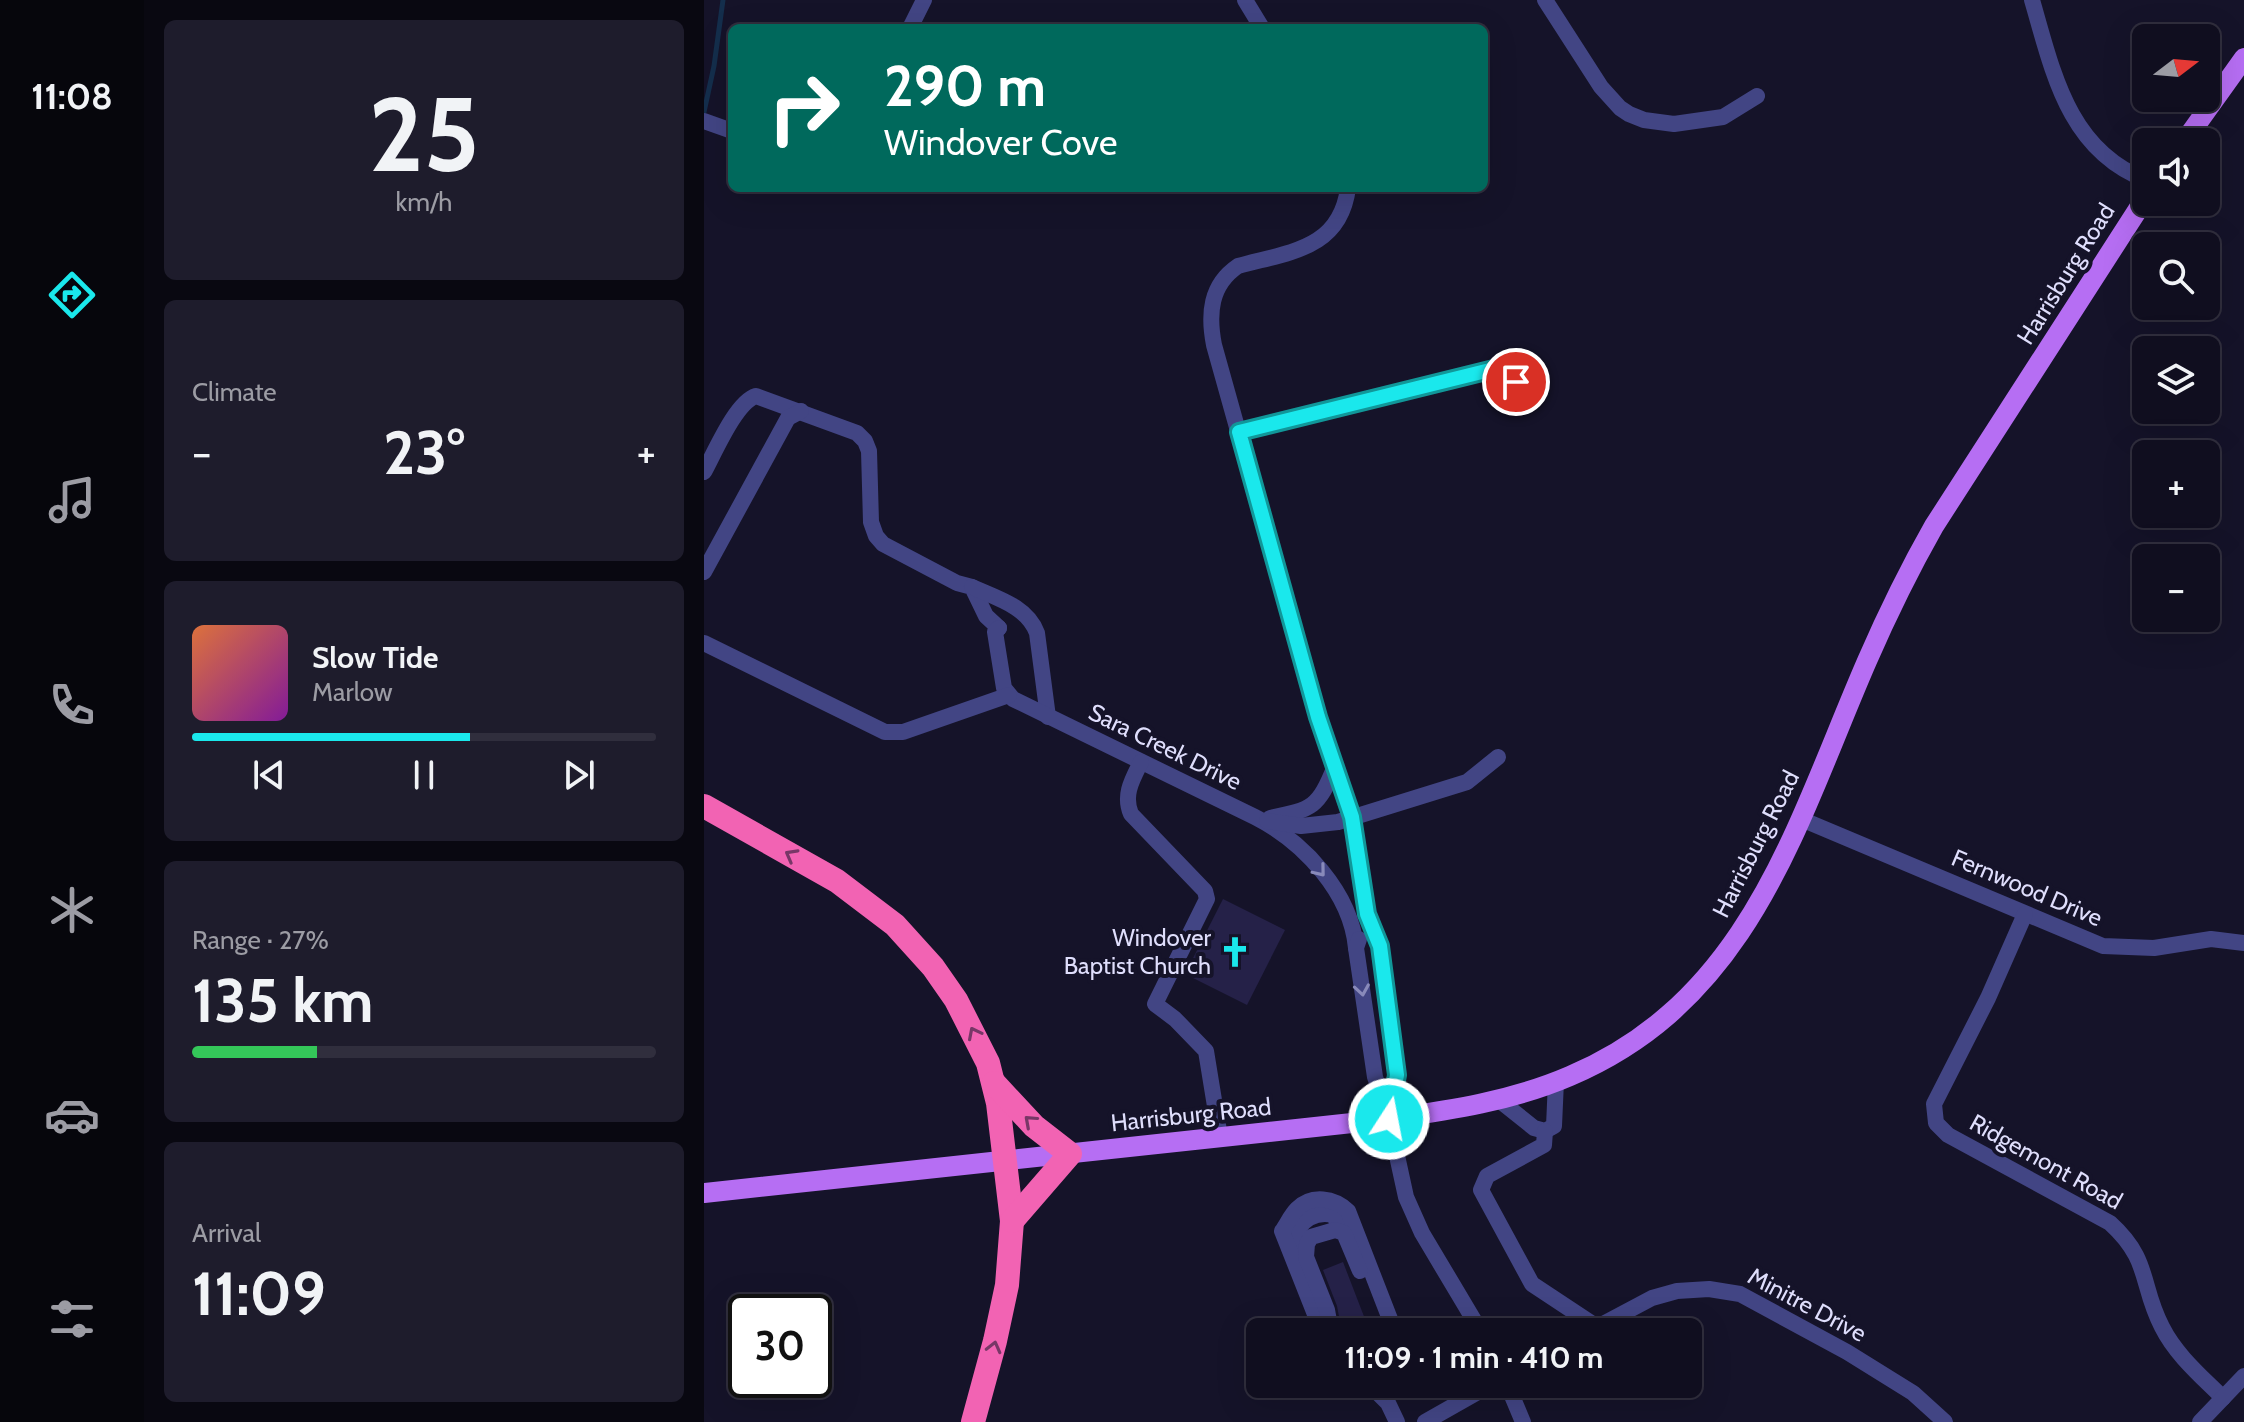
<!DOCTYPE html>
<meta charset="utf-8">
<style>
:root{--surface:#100e1f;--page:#1e1c2c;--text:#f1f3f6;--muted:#9c9ca4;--line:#302e3d;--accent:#1ae8ec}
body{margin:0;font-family:Cabin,sans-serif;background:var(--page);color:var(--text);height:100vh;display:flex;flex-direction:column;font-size:30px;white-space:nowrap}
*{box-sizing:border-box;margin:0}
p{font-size:26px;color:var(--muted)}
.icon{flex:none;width:44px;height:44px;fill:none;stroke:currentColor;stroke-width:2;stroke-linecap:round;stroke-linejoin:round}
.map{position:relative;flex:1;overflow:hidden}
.panel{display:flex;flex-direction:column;gap:20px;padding:20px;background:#090811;width:560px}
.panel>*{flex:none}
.hud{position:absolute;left:24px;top:24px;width:760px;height:168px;border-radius:12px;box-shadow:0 8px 32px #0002,0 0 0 2px var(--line);background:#00695c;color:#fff;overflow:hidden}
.needle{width:52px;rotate:74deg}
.controls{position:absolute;left:1428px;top:24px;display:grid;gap:16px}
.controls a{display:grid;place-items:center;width:88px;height:88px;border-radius:12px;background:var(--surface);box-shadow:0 8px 32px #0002,0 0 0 2px var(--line);font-size:40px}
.speed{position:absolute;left:24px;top:1294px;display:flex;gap:16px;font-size:40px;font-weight:700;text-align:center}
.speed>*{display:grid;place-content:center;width:104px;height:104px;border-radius:50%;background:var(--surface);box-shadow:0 8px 32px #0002,0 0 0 2px var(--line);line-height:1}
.speed .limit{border:4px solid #111;border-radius:12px;background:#fff;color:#111}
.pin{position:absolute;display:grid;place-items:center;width:68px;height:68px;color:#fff;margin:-34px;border:4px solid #fff;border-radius:50%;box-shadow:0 2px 8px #0007}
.me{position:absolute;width:88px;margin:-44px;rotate:11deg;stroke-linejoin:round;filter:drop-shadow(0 0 6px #0008)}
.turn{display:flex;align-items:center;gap:28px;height:168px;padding:0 24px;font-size:36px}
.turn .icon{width:104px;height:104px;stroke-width:2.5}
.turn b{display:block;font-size:56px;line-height:68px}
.big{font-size:60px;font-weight:800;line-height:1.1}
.panel .tile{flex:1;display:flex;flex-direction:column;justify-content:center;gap:12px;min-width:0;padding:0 28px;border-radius:12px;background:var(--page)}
.panel .dial{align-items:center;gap:0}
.dial b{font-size:104px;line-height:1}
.song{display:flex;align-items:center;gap:24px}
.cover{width:96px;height:96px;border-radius:12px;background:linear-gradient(135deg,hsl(20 70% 55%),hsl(290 70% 35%))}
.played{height:8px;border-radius:4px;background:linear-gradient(90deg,var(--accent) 60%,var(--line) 60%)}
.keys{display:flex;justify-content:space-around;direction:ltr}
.heat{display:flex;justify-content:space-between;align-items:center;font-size:44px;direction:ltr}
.charge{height:12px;border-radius:6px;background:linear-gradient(90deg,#34c759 27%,var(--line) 0)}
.trip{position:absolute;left:542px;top:1318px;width:456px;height:80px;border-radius:12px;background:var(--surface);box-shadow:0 8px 32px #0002,0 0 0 2px var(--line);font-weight:800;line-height:80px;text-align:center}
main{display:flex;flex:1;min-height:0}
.dock{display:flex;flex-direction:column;width:144px;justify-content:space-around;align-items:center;background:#06060c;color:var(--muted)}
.dock .icon{width:56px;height:56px}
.dock .selected{color:var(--accent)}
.dock b{font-size:36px;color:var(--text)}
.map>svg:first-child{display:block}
</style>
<main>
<nav class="dock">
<b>11:08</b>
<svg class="icon selected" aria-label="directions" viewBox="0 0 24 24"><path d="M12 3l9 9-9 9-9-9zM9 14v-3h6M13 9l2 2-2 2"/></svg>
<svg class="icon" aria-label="music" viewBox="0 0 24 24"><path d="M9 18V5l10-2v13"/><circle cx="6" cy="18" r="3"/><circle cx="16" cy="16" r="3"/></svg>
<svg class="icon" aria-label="phone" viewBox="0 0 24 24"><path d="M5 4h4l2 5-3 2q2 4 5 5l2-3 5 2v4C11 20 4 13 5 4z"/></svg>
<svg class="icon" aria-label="climate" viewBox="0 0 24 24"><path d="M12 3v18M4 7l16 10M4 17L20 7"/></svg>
<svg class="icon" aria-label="car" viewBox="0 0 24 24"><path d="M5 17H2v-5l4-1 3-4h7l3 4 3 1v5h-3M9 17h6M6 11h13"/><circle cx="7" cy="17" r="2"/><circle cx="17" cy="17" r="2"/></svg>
<svg class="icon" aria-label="filters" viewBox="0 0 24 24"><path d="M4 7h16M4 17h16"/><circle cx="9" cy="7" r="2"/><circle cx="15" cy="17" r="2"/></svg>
</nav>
<section class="panel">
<div class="tile dial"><b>25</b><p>km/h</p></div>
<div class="tile"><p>Climate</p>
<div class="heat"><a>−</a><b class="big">23°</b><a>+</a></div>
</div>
<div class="tile">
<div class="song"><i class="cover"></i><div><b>Slow Tide</b><p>Marlow</p></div></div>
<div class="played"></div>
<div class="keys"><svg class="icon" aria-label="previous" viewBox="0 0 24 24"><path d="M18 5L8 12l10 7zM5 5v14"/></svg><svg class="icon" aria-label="pause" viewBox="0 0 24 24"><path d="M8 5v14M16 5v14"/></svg><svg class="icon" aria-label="next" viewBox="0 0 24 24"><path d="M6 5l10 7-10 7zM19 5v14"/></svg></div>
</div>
<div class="tile"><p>Range · 27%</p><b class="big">135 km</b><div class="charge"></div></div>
<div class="tile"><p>Arrival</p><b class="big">11:09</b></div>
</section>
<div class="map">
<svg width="1540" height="1422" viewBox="0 0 1540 1422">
<rect width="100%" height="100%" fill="#151329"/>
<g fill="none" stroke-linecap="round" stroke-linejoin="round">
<path stroke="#142e4c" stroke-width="5" d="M0 112 10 66 19 0"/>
</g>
<g fill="#252148">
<path d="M519 899 581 930 543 1005 481 974Z"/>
<path d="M639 1262 666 1332H638L633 1306 619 1270Z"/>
</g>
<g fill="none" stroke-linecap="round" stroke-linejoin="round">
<g stroke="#424584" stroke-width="16">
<path d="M541 0 558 28"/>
<path d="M841 0 897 87 916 108 925 114 940 120 970 124 1019 117 1053 96"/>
<path d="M1328 0C1349 72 1364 150 1442 180"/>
<path d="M206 28 220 0"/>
<path d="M0 121 28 131"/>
<path d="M644 188C636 250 584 252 534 266 506 285 504 314 510 345L614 717 648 817 663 914 676 946 693 1075 685 1119"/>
<path d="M535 432 790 369 812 382"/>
<path d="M0 472C11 452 32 402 52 396L153 433 161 441 165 451 167 522 172 536 179 544 253 583 268 587 282 616 295 628"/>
<path d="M0 572 84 418 97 411"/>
<path d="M268 587C292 598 323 606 333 633L344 717"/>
<path d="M295 628 291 632 300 688 309 699 551 817C600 842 647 893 652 948"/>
<path d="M0 643 181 732H199L305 695"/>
<path d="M437 762C428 780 419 795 427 814L501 891 503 899 451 1004 471 1019 502 1051 516 1137"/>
<path d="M566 818C609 809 614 808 631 766"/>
<path d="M1097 819 1399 946 1450 948 1507 939 1540 943"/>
<path d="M563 821 597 826 634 822 763 782 794 757"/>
<path d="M1321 914 1284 998 1230 1104 1232 1123 1244 1135 1406 1223C1447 1260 1436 1285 1458 1327 1472 1355 1497 1376 1519 1398"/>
<path d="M655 939 652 948 671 1077 685 1119 702 1197 718 1233 777 1332"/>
<path d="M795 1100 830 1128 841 1131 850 1126 852 1081"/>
<path d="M841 1131 840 1145 783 1176 777 1190 828 1284 893 1327"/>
<path d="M602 1255 594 1229C603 1216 615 1212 629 1215L640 1233"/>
<path d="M618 1332 578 1231C583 1224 587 1215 593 1209 608 1194 630 1198 644 1211L691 1332"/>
<path d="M627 1332 623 1310 602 1257 603 1244 607 1237 631 1230 640 1233 656 1271"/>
<path d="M884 1332 948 1298 973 1291 1005 1289 1036 1294 1143 1352 1209 1393 1241 1422"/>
<path d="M665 1384 684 1403 693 1422"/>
<path d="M803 1384 819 1422"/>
<path d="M721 1422 788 1384"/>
<path d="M1496 1422 1540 1376"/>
</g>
<g stroke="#b66ef3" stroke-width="20">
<path d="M1480 142 1540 58"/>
<path d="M0 1193 685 1119C747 1110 808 1101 866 1076 1047 999 1092 824 1163 661 1183 615 1205 570 1230 526L1442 197"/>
</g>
<g stroke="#f263b3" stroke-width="24">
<path d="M0 806 133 881 191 925 229 967 252 1000 284 1063 294 1103 308 1221 303 1285 291 1341 269 1422"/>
<path d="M290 1083 330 1126 366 1154 308 1221"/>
</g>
</g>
<defs><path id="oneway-chevron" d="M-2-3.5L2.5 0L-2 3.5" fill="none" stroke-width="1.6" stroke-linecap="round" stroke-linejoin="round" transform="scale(2)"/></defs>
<g stroke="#783767">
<use href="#oneway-chevron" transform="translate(87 855) rotate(-151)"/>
<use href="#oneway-chevron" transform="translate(270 1033) rotate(-117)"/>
<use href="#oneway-chevron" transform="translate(326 1121) rotate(-138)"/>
<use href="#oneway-chevron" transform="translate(290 1347) rotate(-76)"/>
</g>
<g stroke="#898aba">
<use href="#oneway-chevron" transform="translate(616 871) rotate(51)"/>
<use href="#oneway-chevron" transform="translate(658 990) rotate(81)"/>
</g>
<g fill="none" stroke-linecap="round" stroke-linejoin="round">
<defs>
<path id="route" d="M685 1119 693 1075 676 946 663 914 648 817 614 717 535 432 790 369 812 382"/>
</defs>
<use href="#route" stroke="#119799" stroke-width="20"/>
<use href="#route" stroke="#1ae8ec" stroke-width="14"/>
</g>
<defs>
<symbol id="church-bare" viewBox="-9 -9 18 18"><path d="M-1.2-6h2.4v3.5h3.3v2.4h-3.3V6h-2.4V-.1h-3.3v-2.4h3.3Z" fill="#1ae8ec" stroke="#151329" stroke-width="2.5" paint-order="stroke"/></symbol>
</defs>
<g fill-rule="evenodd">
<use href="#church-bare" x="509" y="930" width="44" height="44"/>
</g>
<g text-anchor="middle" stroke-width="8" stroke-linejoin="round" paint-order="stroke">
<g font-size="24" fill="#dfdefc" stroke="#151329">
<text transform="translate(1362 274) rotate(-58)" y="8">Harrisburg Road</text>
<text transform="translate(461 747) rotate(26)" y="8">Sara Creek Drive</text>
<text transform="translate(1052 844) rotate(-63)" y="8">Harrisburg Road</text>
<text transform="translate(1323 888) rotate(23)" y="8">Fernwood Drive</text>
<text transform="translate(487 1115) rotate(-6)" y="8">Harrisburg Road</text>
<text transform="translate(1342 1162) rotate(29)" y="8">Ridgemont Road</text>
<text transform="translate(1103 1305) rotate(28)" y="8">Minitre Drive</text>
</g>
<g font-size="24" fill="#dfdefc" stroke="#151329" text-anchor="end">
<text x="507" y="946">Windover<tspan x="507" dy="28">Baptist Church</tspan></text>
</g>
</g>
</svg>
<div class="controls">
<a><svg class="needle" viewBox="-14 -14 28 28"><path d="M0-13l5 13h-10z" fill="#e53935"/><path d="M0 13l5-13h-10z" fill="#9c9ca4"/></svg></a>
<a><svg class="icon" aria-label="sound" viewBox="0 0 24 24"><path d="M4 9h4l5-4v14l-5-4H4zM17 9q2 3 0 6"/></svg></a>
<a><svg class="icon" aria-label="search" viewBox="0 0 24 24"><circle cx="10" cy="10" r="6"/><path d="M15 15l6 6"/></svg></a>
<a><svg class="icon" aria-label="layers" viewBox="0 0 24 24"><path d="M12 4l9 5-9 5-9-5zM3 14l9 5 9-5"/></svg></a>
<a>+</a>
<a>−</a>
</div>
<div class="speed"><div class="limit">30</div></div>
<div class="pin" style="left:812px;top:382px;background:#d93025"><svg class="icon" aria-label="arrive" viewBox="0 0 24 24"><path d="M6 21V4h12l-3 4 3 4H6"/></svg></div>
<svg class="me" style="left:685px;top:1119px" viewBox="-20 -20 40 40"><circle r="17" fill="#1ae8ec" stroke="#fff" stroke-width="3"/><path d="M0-11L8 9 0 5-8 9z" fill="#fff"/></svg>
<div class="trip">11:09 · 1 min · 410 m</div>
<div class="hud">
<div class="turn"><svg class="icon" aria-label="right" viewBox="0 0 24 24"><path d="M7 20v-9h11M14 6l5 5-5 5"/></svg><div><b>290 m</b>Windover Cove</div></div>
</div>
</div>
</main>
